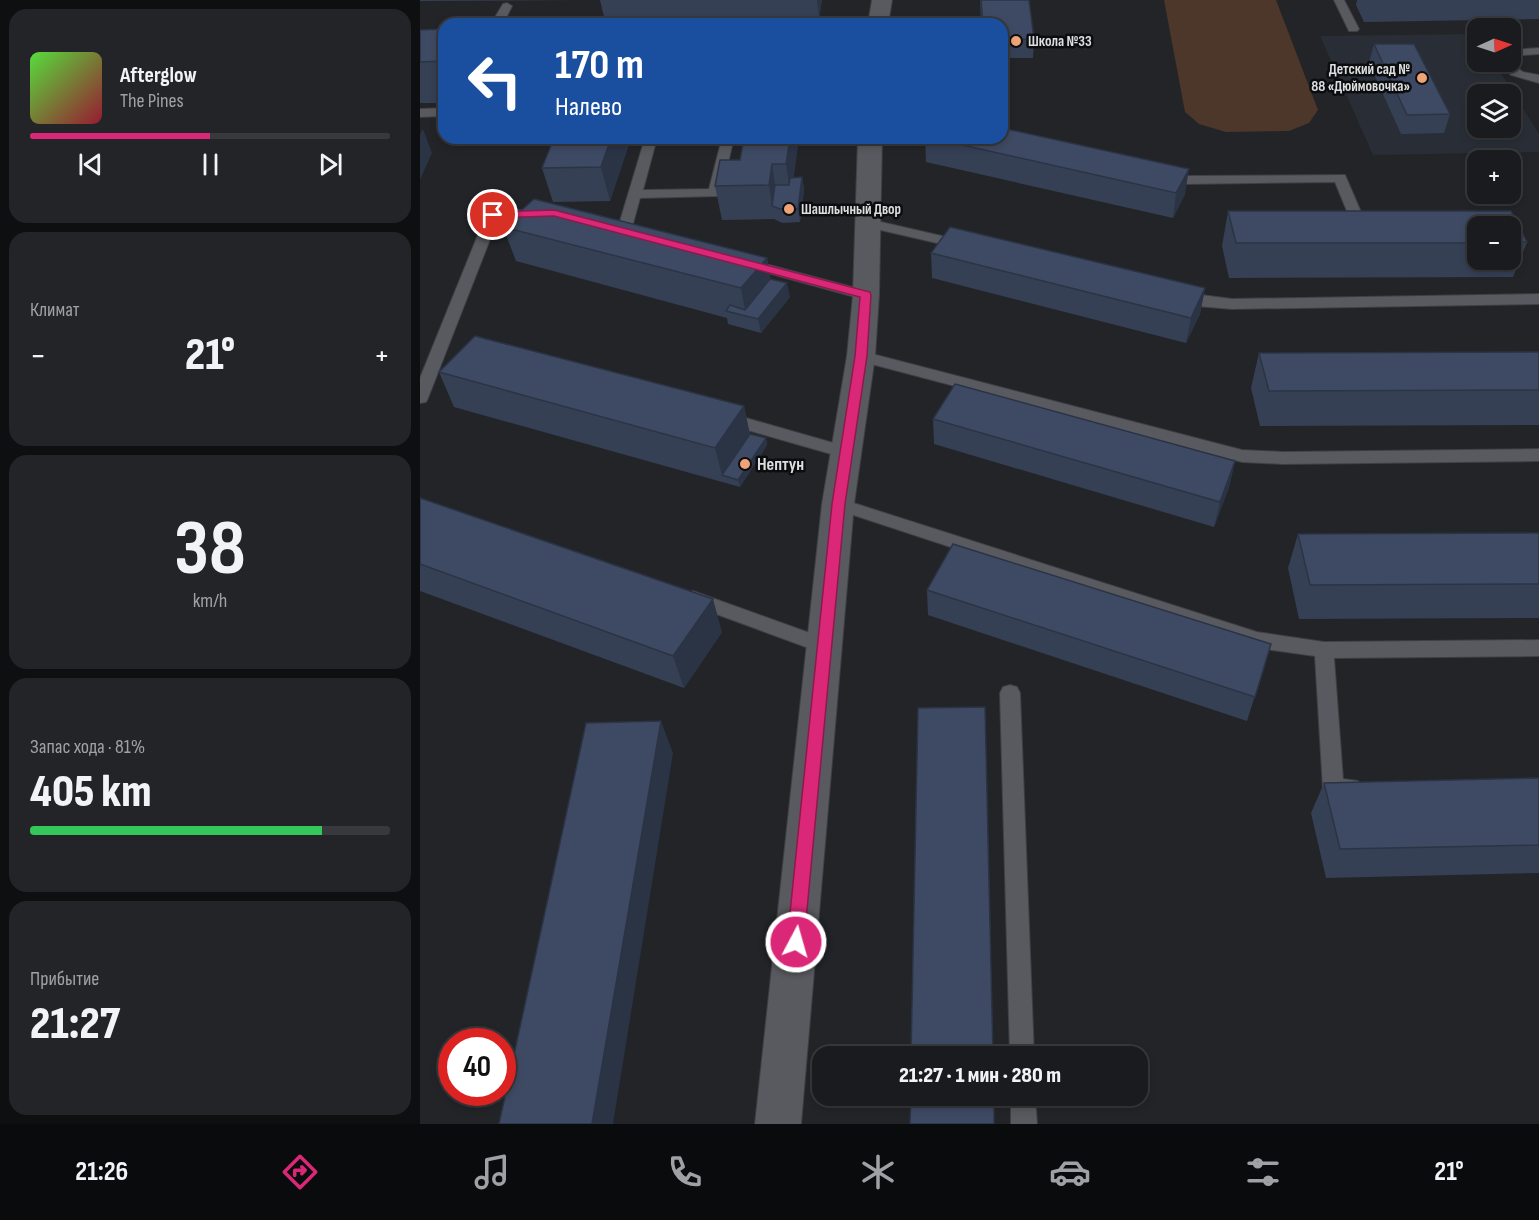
<!DOCTYPE html>
<html lang="ru">
<meta charset="utf-8">
<style>
:root{--surface:#1a1b1e;--page:#232427;--text:#f1f3f6;--muted:#9fa1a4;--line:#38393c;--accent:#db2777}
body{margin:0;font-family:"Sofia Sans Condensed",sans-serif;background:var(--page);color:var(--text);height:100vh;display:flex;flex-direction:column;font-size:22px;white-space:nowrap}
*{box-sizing:border-box;margin:0}
p{font-size:20px;color:var(--muted)}
.icon{flex:none;width:33px;height:33px;fill:none;stroke:currentColor;stroke-width:2;stroke-linecap:round;stroke-linejoin:round}
.map{position:relative;flex:1;overflow:hidden}
.sheet{display:flex;flex-direction:column;gap:9px;padding:9px;background:#0e0f10;width:420px}
.sheet>*{flex:none}
.top-card{position:absolute;left:18px;top:18px;width:570px;height:126px;border-radius:18px;box-shadow:0 3px 9px #0003,0 0 0 2px var(--line);background:#1a4fa0;color:#fff;overflow:hidden}
.needle{width:39px;rotate:87deg}
.fabs{position:absolute;left:1047px;top:18px;display:grid;gap:12px}
.fabs a{display:grid;place-items:center;width:54px;height:54px;border-radius:12px;background:var(--surface);box-shadow:0 3px 9px #0003,0 0 0 2px var(--line);font-size:30px}
.speed{position:absolute;left:18px;top:1028px;display:flex;gap:12px;font-size:30px;font-weight:700;text-align:center}
.speed>*{display:grid;place-content:center;width:78px;height:78px;border-radius:50%;background:var(--surface);box-shadow:0 3px 9px #0003,0 0 0 2px var(--line);line-height:1}
.speed .limit{border:9px solid #d22;background:#fff;color:#111}
.pin{position:absolute;display:grid;place-items:center;width:51px;height:51px;color:#fff;margin:-26px;border:3px solid #fff;border-radius:50%;box-shadow:0 2px 6px #0007}
.me{position:absolute;width:66px;margin:-33px;rotate:6deg;stroke-linejoin:round;filter:drop-shadow(0 0 4px #0008)}
.turn{display:flex;align-items:center;gap:21px;height:126px;padding:0 18px;font-size:27px}
.turn .icon{width:78px;height:78px;stroke-width:2.5}
.turn b{display:block;font-size:42px;line-height:51px}
.big{font-size:45px;font-weight:800;line-height:1.1}
.sheet .tile{flex:1;display:flex;flex-direction:column;justify-content:center;gap:9px;min-width:0;padding:0 21px;border-radius:18px;background:var(--page)}
.sheet .dial{align-items:center;gap:0}
.dial b{font-size:78px;line-height:1}
.song{display:flex;align-items:center;gap:18px}
.cover{width:72px;height:72px;border-radius:9px;background:linear-gradient(135deg,hsl(110 70% 55%),hsl(350 70% 35%))}
.played{height:6px;border-radius:3px;background:linear-gradient(90deg,var(--accent) 50%,var(--line) 50%)}
.keys{display:flex;justify-content:space-around;direction:ltr}
.heat{display:flex;justify-content:space-between;align-items:center;font-size:33px;direction:ltr}
.charge{height:9px;border-radius:4px;background:linear-gradient(90deg,#34c759 81%,var(--line) 0)}
.trip{position:absolute;left:392px;top:1046px;width:336px;height:60px;border-radius:18px;background:var(--surface);box-shadow:0 3px 9px #0003,0 0 0 2px var(--line);font-weight:800;line-height:60px;text-align:center}
.tabs{display:flex;height:96px;justify-content:space-around;align-items:center;background:#0a0b0c;color:var(--muted)}
.tabs .icon{width:42px;height:42px}
.tabs .selected{color:var(--accent)}
.tabs b{font-size:27px;color:var(--text)}
main{display:flex;flex:1;min-height:0}
.map>svg:first-child{display:block}
</style>
<main>
<section class="sheet">
<div class="tile">
<div class="song"><i class="cover"></i><div><b>Afterglow</b><p>The Pines</p></div></div>
<div class="played"></div>
<div class="keys"><svg class="icon" aria-label="previous" viewBox="0 0 24 24"><path d="M18 5L8 12l10 7zM5 5v14"/></svg><svg class="icon" aria-label="pause" viewBox="0 0 24 24"><path d="M8 5v14M16 5v14"/></svg><svg class="icon" aria-label="next" viewBox="0 0 24 24"><path d="M6 5l10 7-10 7zM19 5v14"/></svg></div>
</div>
<div class="tile"><p>Климат</p>
<div class="heat"><a>−</a><b class="big">21°</b><a>+</a></div>
</div>
<div class="tile dial"><b>38</b><p>km/h</p></div>
<div class="tile"><p>Запас хода · 81%</p><b class="big">405 km</b><div class="charge"></div></div>
<div class="tile"><p>Прибытие</p><b class="big">21:27</b></div>
</section>
<div class="map">
<svg width="1119" height="1124" viewBox="0 0 1119 1124">
<rect width="100%" height="100%" fill="#222428"/>
<path fill="#292e36" fill-rule="evenodd" d="M1057 34 1058 62H1074L1119 134V152L953 155 900 36ZM1058 94H1090V128H1058Z"/>
<path fill="#4d362a" d="M744 0H856L898 110 889 123 869 131 806 132 779 124 765 112Z"/>
<g fill="none" stroke-linecap="round" stroke-linejoin="round">
<defs>
<g id="service">
<path d="M914 0H924L939 29 937 31H929Z"/>
<path d="M87 3 92 6 83 24H71L83 4Z"/>
<path d="M1119 48V54L1090 56V50Z"/>
<path d="M1079 62H1090L1103 72 1119 75V83L1091 75Z"/>
<path d="M24 108V116L0 117V109Z"/>
<path d="M225 138H237L223 190 289 189 302 138H314L300 196 220 198 211 231 204 235 197 231Z"/>
<path d="M743 172 765 176 925 175 950 233 943 237 936 233 915 182 765 184 738 179 736 176Z"/>
<path d="M123 209 130 213 128 216 78 219 8 398 6 402 0 403V378L66 215 73 211Z"/>
<path d="M448 219 548 242 550 245 543 249 443 226 441 223 443 220Z"/>
<path d="M327 259 451 292 453 295 446 300 322 266 320 263 322 260Z"/>
<path d="M759 292 812 299 1119 294V304L812 309 776 306 754 300 752 297Z"/>
<path d="M441 351 822 450 863 452 1119 449V461L863 464 822 462 436 360 433 356 436 352Z"/>
<path d="M305 412 431 448 433 452 431 456 425 458 299 422 297 418 299 414Z"/>
<path d="M418 498 837 632 904 642 1119 640V656L914 658 923 779 938 781 941 788 938 795C928 798 916 799 906 796L903 789 895 656 837 648 412 508 409 504 412 500Z"/>
<path d="M273 591 412 641 415 646 412 651 405 654 266 603 264 598 266 593Z"/>
<path d="M590 685 597 687 600 693 614 1056H590L580 693 583 687Z"/>
<path d="M591 1095H615L617 1124H591Z"/>
</g>
<g id="tertiary">
<path d="M452 0H472L468 24H448Z"/>
<path d="M438 138H462L459 295 455 356 434 504 381 1124H335L402 504 427 356 433 295Z"/>
</g>
</defs>
<use href="#service" stroke="#3e3f43" stroke-width="2"/>
<use href="#tertiary" stroke="#3e3f43" stroke-width="2"/>
<use href="#service" fill="#585a5f" fill-rule="evenodd"/>
<use href="#tertiary" fill="#585a5f" fill-rule="evenodd"/>
</g>
<g fill="#354055" fill-rule="evenodd">
<path d="M0 0H156L0 1Z"/>
<path d="M180 0H402L399 19 185 21Z"/>
<path d="M560 0H609L614 39 613 58H582V24H561Z"/>
<path d="M937 0H1119V19L944 22 936 5Z"/>
<path d="M24 29V103H0V30Z"/>
<path d="M954 44 1030 114 1024 133 981 134 949 63Z"/>
<path d="M134 138H211L190 201 133 202 122 168Z"/>
<path d="M379 138 373 177H382L384 190 380 222 362 223 354 219 302 220 295 186Z"/>
<path d="M505 138H582L765 194 753 218 506 162Z"/>
<path d="M808 211H1091L1107 242 1093 277 809 278 802 246ZM1058 226H1090V260H1058Z"/>
<path d="M83 227 347 258 350 279 370 297 341 333 308 324 307 318 96 261Z"/>
<path d="M511 253 785 288 780 314 766 343 512 278Z"/>
<path d="M1119 352V425L840 426 831 388 839 353Z"/>
<path d="M19 372 324 406 330 434 346 438 347 445 320 487 34 407Z"/>
<path d="M513 419 815 461 809 487 794 527 514 444Z"/>
<path d="M0 498 302 632 264 688 0 591Z"/>
<path d="M1119 533V618L879 619 868 568 878 534Z"/>
<path d="M507 590 851 644 827 721 508 615Z"/>
<path d="M1119 778V873L906 878 891 813 904 783Z"/>
</g>
<g fill="#2b3445">
<path d="M397 0H402L399 19Z"/>
<path d="M3 129 12 153 0 180V134Z"/>
<path d="M191 138H211L190 201 181 167Z"/>
<path d="M370 138H379L371 198 366 164Z"/>
<path d="M352 164 357 198 352 206 354 219 349 185Z"/>
<path d="M769 169 765 194 753 218 756 193Z"/>
<path d="M382 177 384 190 380 222 378 209Z"/>
<path d="M347 258 353 292 326 316 321 288Z"/>
<path d="M367 283 370 297 341 333 338 319Z"/>
<path d="M785 288 780 314 766 343 771 318Z"/>
<path d="M324 406 331 441 302 475 295 448Z"/>
<path d="M346 438 347 445 320 487 318 480Z"/>
<path d="M815 461 809 487 794 527 800 502Z"/>
<path d="M293 599 302 632 264 688 253 656Z"/>
<path d="M241 721 253 753 193 1124H172Z"/>
</g>
<g fill="#3e4a63" stroke="#2b3445" stroke-width="1.5">
<path d="M561 0H609L614 39 582 40V24H563Z"/>
<path d="M24 29V61L0 62V30Z"/>
<path d="M954 44H994L1030 114 987 115Z"/>
<path d="M582 128 769 169 756 193 511 138H582Z"/>
<path d="M134 138H191L181 167 122 168Z"/>
<path d="M324 138H370L366 164H352L349 185 295 186 300 160H320Z"/>
<path d="M382 177 378 209H360L352 206 355 185H369L370 178Z"/>
<path d="M114 199 347 258 321 288 83 227Z"/>
<path d="M808 211H1091L1107 242H1090V226H1058V243H816Z"/>
<path d="M530 227 785 288 771 318 511 253Z"/>
<path d="M350 279 367 283 338 319 306 311 310 305 325 310Z"/>
<path d="M55 336 324 406 295 448 19 372Z"/>
<path d="M1119 352V390L849 391 839 353Z"/>
<path d="M535 384 815 461 800 502 513 419Z"/>
<path d="M330 434 346 438 318 480 302 475Z"/>
<path d="M0 498 293 599 253 656 0 564Z"/>
<path d="M1119 533V584L890 585 878 534Z"/>
<path d="M533 544 851 644 835 697 507 590Z"/>
<path d="M565 707 573 1056H491L498 708Z"/>
<path d="M241 721 172 1124H79L166 723Z"/>
<path d="M1119 778V845L920 849 904 783Z"/>
<path d="M491 1095H574V1124H490Z"/>
</g>
<path fill="#db2777" stroke="#8e194d" stroke-width="1.5" d="M134 210 450 292 451 295 447 356 425 504 384 942 382 948 376 950 370 948 367 942 412 504 435 356 440 297 134 216 73 218 68 215 73 212Z"/>
<g fill="#efa377" stroke="#0c0d0f" stroke-width="2">
<circle cx="596" cy="41" r="6"/>
<circle cx="1002" cy="78" r="6"/>
<circle cx="369" cy="209" r="6"/>
<circle cx="325" cy="464" r="6"/>
</g>
<g text-anchor="middle" stroke-width="5" stroke-linejoin="round" paint-order="stroke">
<g font-size="15" font-weight="bold" fill="#dcdee0" stroke="#0c0d0f" text-anchor="start">
<text x="608" y="46">Школа №33</text>
<text x="990" y="74" text-anchor="end">Детский сад №<tspan x="990" dy="17">88 «Дюймовочка»</tspan></text>
<text x="381" y="214">Шашлычный Двор</text>
</g>
<g font-size="18" font-weight="bold" fill="#dcdee0" stroke="#0c0d0f" text-anchor="start">
<text x="337" y="470">Нептун</text>
</g>
</g>
</svg>
<div class="fabs">
<a><svg class="needle" viewBox="-14 -14 28 28"><path d="M0-13l5 13h-10z" fill="#e53935"/><path d="M0 13l5-13h-10z" fill="#9fa1a4"/></svg></a>
<a><svg class="icon" aria-label="layers" viewBox="0 0 24 24"><path d="M12 4l9 5-9 5-9-5zM3 14l9 5 9-5"/></svg></a>
<a>+</a>
<a>−</a>
</div>
<div class="speed"><div class="limit">40</div></div>
<div class="pin" style="left:73px;top:215px;background:#d93025"><svg class="icon" aria-label="arrive" viewBox="0 0 24 24"><path d="M6 21V4h12l-3 4 3 4H6"/></svg></div>
<svg class="me" style="left:376px;top:942px" viewBox="-20 -20 40 40"><circle r="17" fill="#db2777" stroke="#fff" stroke-width="3"/><path d="M0-11L8 9 0 5-8 9z" fill="#fff"/></svg>
<div class="trip">21:27 · 1 мин · 280 m</div>
<div class="top-card">
<div class="turn"><svg class="icon" aria-label="left" viewBox="0 0 24 24"><path d="M17 20v-9H6M10 6l-5 5 5 5"/></svg><div><b>170 m</b>Налево</div></div>
</div>
</div>
</main>
<nav class="tabs">
<b>21:26</b>
<svg class="icon selected" aria-label="directions" viewBox="0 0 24 24"><path d="M12 3l9 9-9 9-9-9zM9 14v-3h6M13 9l2 2-2 2"/></svg>
<svg class="icon" aria-label="music" viewBox="0 0 24 24"><path d="M9 18V5l10-2v13"/><circle cx="6" cy="18" r="3"/><circle cx="16" cy="16" r="3"/></svg>
<svg class="icon" aria-label="phone" viewBox="0 0 24 24"><path d="M5 4h4l2 5-3 2q2 4 5 5l2-3 5 2v4C11 20 4 13 5 4z"/></svg>
<svg class="icon" aria-label="climate" viewBox="0 0 24 24"><path d="M12 3v18M4 7l16 10M4 17L20 7"/></svg>
<svg class="icon" aria-label="car" viewBox="0 0 24 24"><path d="M5 17H2v-5l4-1 3-4h7l3 4 3 1v5h-3M9 17h6M6 11h13"/><circle cx="7" cy="17" r="2"/><circle cx="17" cy="17" r="2"/></svg>
<svg class="icon" aria-label="filters" viewBox="0 0 24 24"><path d="M4 7h16M4 17h16"/><circle cx="9" cy="7" r="2"/><circle cx="15" cy="17" r="2"/></svg>
<b>21°</b>
</nav>
